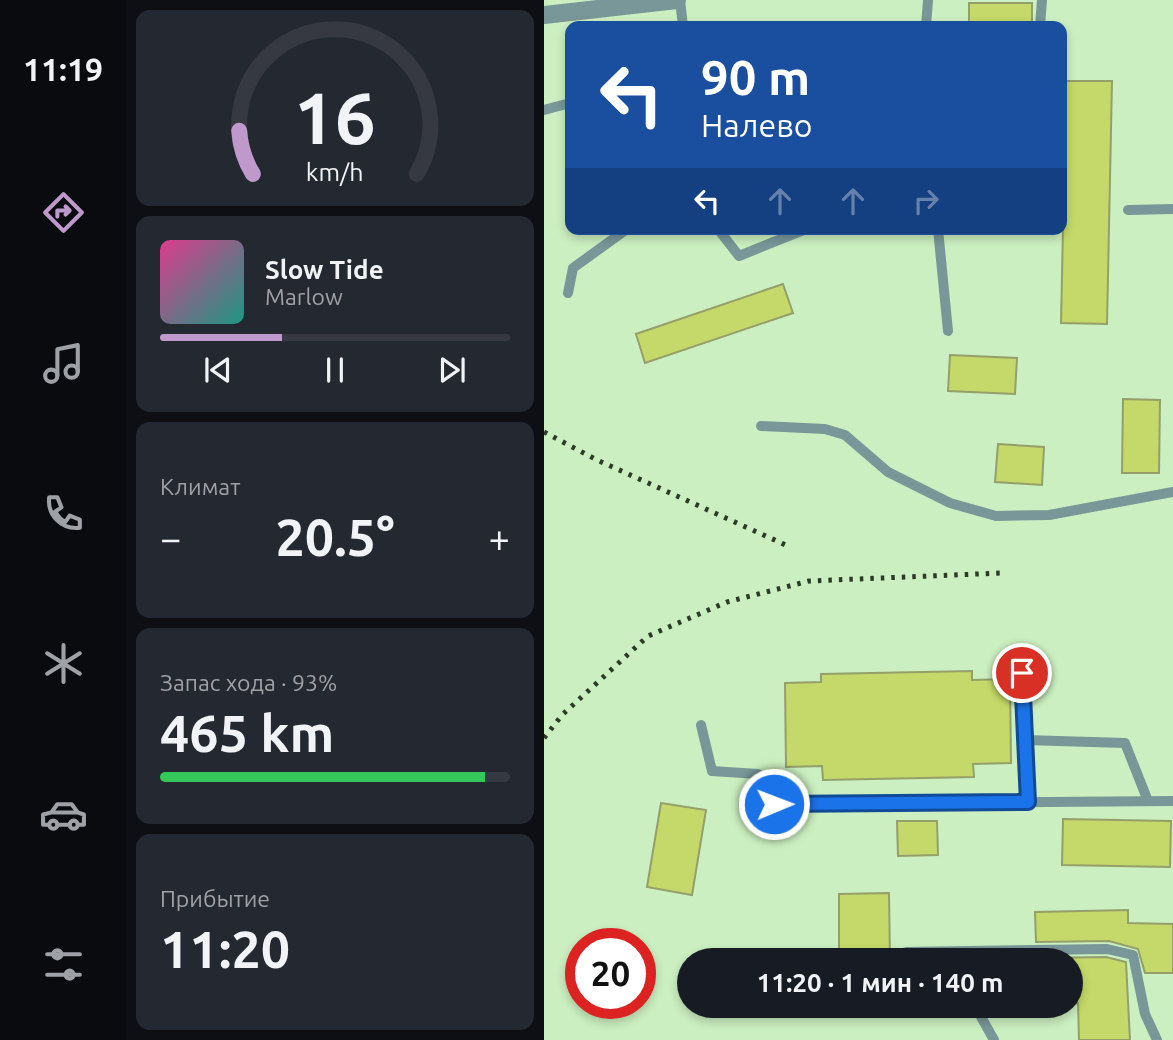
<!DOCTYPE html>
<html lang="ru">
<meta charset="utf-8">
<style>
:root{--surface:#171b24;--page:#242831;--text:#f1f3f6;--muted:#9ea1a6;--line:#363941;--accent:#bf99cc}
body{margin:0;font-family:Ubuntu,sans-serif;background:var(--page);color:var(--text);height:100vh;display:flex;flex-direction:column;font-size:26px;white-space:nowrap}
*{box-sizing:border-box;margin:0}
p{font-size:23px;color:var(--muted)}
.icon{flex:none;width:38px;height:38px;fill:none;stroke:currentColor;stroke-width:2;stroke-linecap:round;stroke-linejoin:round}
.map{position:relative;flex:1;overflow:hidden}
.panel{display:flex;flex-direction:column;gap:10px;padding:10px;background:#0d0f14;width:418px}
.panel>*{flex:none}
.guide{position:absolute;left:21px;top:21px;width:502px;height:214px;border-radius:14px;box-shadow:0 4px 10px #0003;background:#1a4fa0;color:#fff;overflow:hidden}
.speed{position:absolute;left:21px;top:928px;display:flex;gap:14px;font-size:35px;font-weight:700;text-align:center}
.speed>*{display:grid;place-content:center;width:91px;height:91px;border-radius:50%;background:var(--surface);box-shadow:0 4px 10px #0003;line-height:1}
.speed .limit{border:10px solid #d22;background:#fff;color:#111}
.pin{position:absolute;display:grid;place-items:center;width:60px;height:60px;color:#fff;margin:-30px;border:4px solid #fff;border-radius:50%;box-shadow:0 2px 7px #0007}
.me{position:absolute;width:77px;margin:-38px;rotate:89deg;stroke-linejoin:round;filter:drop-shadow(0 0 5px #0008)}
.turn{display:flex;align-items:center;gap:24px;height:147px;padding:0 21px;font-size:32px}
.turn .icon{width:91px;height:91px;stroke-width:2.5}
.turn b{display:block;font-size:49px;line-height:60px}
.lanes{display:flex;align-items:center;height:66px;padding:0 21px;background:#0003;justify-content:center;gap:35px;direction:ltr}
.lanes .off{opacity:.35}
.big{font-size:52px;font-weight:700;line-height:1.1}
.panel .widget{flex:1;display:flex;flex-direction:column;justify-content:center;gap:10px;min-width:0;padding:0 24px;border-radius:14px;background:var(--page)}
.panel .dial{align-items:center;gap:0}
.dial svg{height:182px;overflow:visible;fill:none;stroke:var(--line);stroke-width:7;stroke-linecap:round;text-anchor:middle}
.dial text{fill:var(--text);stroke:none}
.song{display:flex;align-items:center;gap:21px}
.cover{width:84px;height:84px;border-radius:10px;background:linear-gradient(135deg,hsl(330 70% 55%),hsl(170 70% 35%))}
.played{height:7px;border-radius:4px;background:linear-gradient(90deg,var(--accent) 35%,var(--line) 35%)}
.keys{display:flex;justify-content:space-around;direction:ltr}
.heat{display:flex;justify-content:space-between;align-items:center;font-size:38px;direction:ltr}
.charge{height:10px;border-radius:5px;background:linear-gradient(90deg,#34c759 93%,var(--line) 0)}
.trip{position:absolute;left:133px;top:948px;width:406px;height:70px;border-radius:35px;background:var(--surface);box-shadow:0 4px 10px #0003;font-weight:700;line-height:70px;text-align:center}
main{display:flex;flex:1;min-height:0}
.tab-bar{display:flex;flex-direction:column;width:126px;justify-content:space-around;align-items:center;background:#090b0e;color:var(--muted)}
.tab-bar .icon{width:49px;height:49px}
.tab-bar .selected{color:var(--accent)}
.tab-bar b{font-size:32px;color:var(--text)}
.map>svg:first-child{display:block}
</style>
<main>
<nav class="tab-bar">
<b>11:19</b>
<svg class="icon selected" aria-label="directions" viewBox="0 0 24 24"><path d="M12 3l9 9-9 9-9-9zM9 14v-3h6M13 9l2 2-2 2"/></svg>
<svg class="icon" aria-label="music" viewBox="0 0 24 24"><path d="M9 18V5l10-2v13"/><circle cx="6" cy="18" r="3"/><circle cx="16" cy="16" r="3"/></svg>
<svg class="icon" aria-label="phone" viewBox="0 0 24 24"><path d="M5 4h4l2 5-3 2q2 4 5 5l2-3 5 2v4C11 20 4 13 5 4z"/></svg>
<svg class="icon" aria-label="climate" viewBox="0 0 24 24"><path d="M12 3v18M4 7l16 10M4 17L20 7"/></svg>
<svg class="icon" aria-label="car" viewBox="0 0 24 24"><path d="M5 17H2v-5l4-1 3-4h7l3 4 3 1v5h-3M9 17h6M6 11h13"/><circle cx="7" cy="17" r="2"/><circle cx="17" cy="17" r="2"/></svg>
<svg class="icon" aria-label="filters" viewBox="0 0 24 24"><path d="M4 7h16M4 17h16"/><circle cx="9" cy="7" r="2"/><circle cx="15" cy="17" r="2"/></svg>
</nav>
<section class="panel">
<div class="widget dial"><svg viewBox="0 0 100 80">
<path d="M14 69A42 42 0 1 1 86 69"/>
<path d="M14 69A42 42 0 0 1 8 50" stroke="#bf99cc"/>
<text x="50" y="56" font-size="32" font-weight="700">16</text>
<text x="50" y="72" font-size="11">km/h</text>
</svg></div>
<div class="widget">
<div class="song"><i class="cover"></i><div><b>Slow Tide</b><p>Marlow</p></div></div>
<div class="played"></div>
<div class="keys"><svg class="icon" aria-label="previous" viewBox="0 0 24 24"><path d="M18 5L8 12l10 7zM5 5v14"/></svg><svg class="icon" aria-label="pause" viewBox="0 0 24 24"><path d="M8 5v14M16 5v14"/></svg><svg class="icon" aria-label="next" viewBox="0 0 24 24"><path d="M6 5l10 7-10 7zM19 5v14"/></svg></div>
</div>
<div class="widget"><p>Климат</p>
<div class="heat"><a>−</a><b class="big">20.5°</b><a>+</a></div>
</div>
<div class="widget"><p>Запас хода · 93%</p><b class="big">465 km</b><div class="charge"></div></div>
<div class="widget"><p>Прибытие</p><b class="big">11:20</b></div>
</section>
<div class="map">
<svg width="629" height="1040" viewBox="0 0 629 1040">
<rect width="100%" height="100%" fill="#cbefc0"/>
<g fill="#c4d969" stroke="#949f6b" stroke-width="2">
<rect x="425" y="3" width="63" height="20"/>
<path d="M522 81H568L563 324 517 323Z"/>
<path d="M239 284 249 313 101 363 92 334Z"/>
<path d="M406 355 473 358 471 394 404 391Z"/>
<path d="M579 399 616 400 615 473H578Z"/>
<path d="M454 444 500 447 498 485 451 482Z"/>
<path d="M428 671V680L466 679 467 763 429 764 430 777 279 780 278 766 242 767 241 683 277 682V674Z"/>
<path d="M117 803 162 810 148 895 103 887Z"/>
<path d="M519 819 627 821 626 867 518 865Z"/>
<path d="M353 821H393L394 855 354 856Z"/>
<path d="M345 893 346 961 295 957V894Z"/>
<path d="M584 910V923L629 924V973H601L594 949 565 941 492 942 491 912Z"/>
<path d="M562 957 582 962 586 1040H535L534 1003 527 1004V961H492V958Z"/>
</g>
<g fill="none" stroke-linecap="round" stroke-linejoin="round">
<g stroke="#799798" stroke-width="10">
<path d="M136 0 139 26"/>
<path d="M382 26 384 0"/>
<path d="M496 26 498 0"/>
<path d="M0 110 26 103"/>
<path d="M584 210 629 209"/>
<path d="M174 229 195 256 262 229"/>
<path d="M394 229 404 331"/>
<path d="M24 293 29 268 83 229"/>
<path d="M217 426 281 429 301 435 344 472 406 503 452 516 505 515 629 492"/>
<path d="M478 673 484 802"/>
<path d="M157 725 168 771 214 774 230 804 629 801"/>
<path d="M481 740 581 743 604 801"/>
<path d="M362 952 563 949 589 955 601 1014 613 1040"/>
<path d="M431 1006 450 1040"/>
</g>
<path stroke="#799798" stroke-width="18" d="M0 15 133 0"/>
<g stroke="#2b3b27" stroke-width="5" stroke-dasharray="3.5 7" stroke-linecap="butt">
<path d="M0 432 53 460 244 546"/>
<path d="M0 738 18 715 104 636 183 602 265 581 458 573"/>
</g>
</g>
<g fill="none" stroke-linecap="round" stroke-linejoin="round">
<defs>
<path id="route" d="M230 804 484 802 478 673"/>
</defs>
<use href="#route" stroke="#114b97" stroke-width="18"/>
<use href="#route" stroke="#1a73e8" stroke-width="12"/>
</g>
</svg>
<div class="speed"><div class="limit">20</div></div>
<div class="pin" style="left:478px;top:673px;background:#d93025"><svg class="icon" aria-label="arrive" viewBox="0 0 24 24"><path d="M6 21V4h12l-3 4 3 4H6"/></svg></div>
<svg class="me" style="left:230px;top:804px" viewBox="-20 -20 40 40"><circle r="17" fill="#1a73e8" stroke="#fff" stroke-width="3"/><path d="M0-11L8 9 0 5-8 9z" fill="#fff"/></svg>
<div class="trip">11:20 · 1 мин · 140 m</div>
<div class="guide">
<div class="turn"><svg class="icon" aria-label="left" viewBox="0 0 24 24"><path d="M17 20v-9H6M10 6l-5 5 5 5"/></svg><div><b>90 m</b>Налево</div></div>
<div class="lanes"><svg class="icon" aria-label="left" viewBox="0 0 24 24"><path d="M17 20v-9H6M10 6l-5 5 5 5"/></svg><svg class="icon off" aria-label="ahead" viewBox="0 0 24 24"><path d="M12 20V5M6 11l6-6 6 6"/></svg><svg class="icon off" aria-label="ahead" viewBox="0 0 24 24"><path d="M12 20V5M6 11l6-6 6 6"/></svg><svg class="icon off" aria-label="right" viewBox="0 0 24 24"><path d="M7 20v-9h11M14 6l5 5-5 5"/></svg></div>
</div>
</div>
</main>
